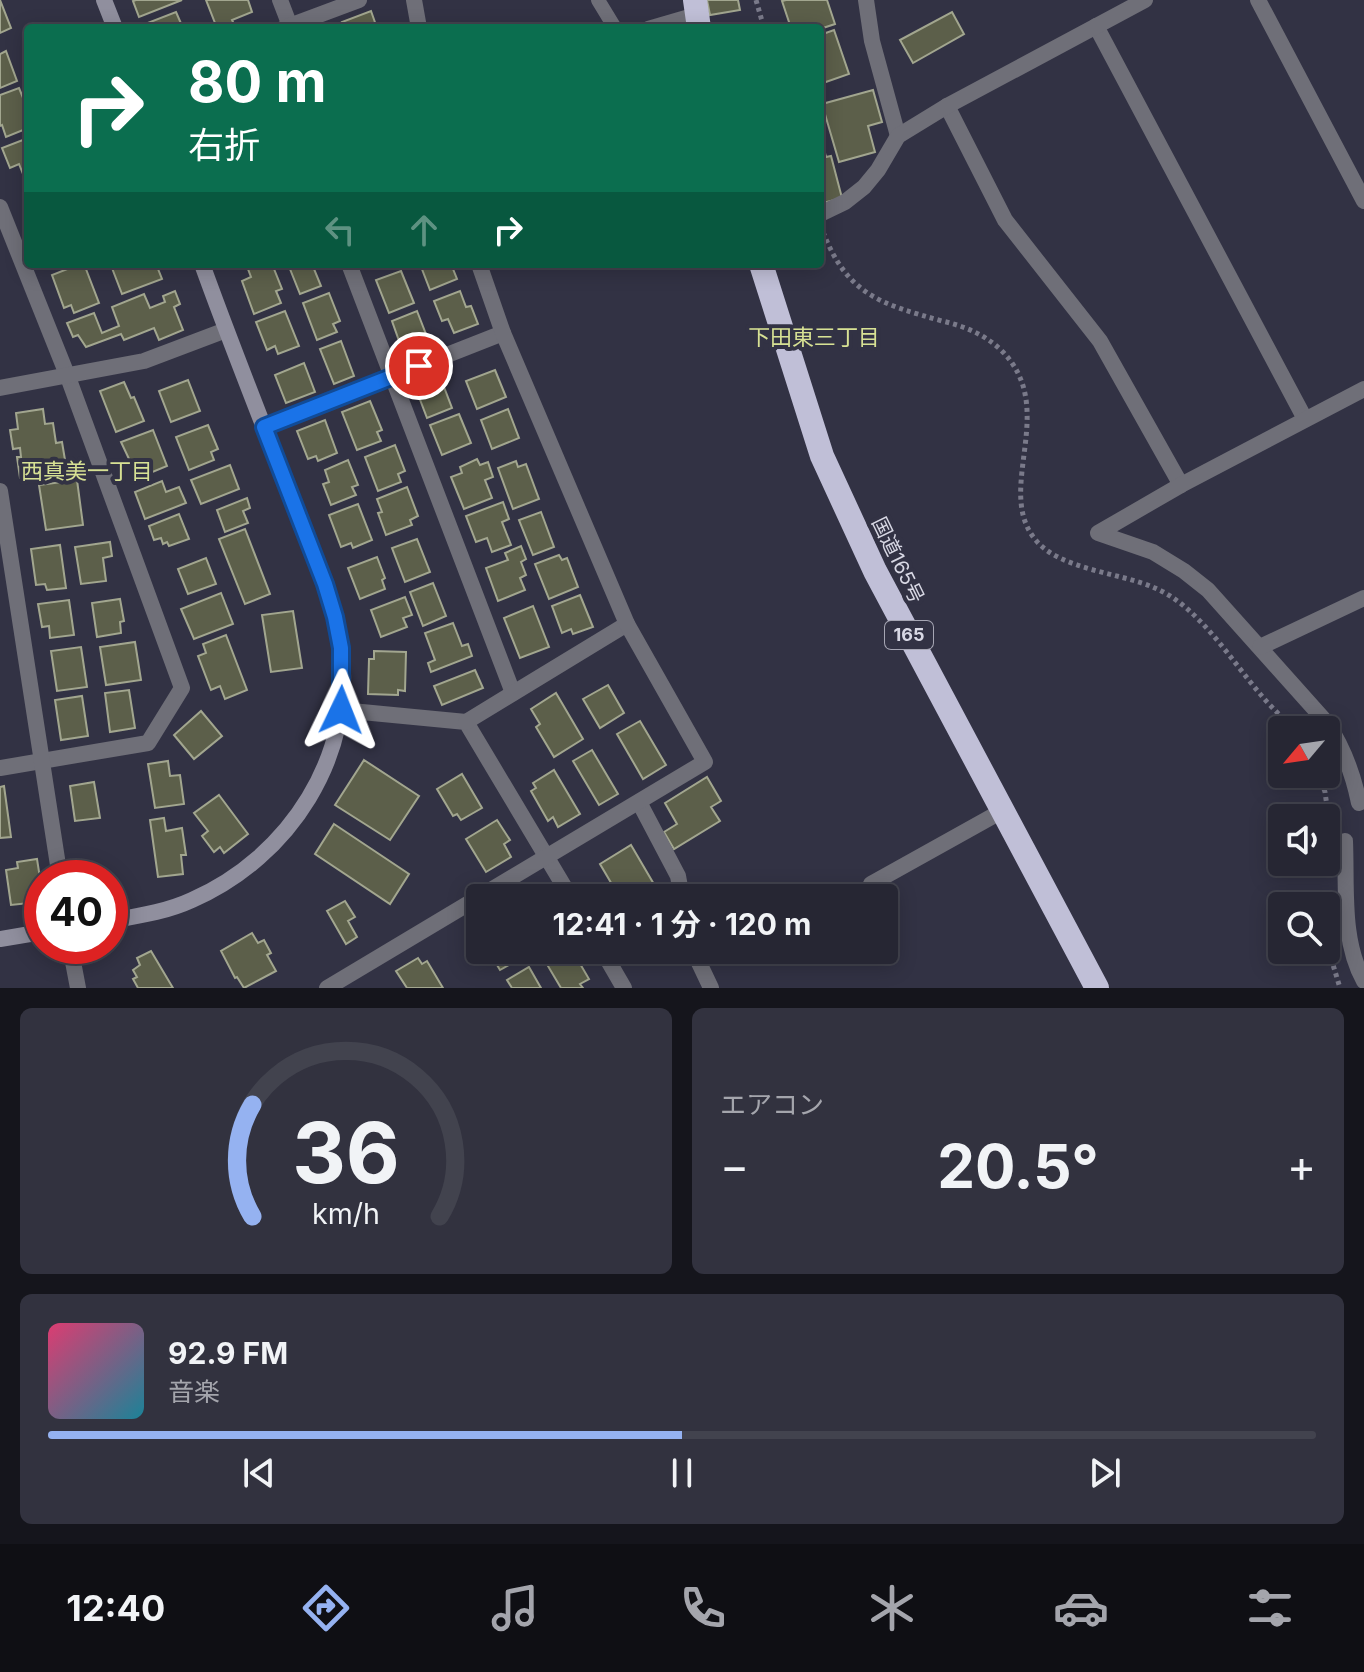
<!DOCTYPE html>
<html lang="ja">
<meta charset="utf-8">
<style>
:root{--surface:#262633;--page:#32323f;--text:#f1f3f6;--muted:#a4a5ac;--line:#42434e;--accent:#95b2f1}
body{margin:0;font-family:Inter,"Noto Sans JP",sans-serif;background:var(--page);color:var(--text);height:100vh;display:flex;flex-direction:column;font-size:30px;white-space:nowrap}
*{box-sizing:border-box;margin:0}
p{font-size:26px;color:var(--muted)}
.icon{flex:none;width:44px;height:44px;fill:none;stroke:currentColor;stroke-width:2;stroke-linecap:round;stroke-linejoin:round}
.map{position:relative;height:988px;overflow:hidden}
.sheet{display:flex;flex-direction:column;gap:20px;padding:20px;background:#15151c;flex:1}
.sheet>*{flex:none}
.guide{position:absolute;left:24px;top:24px;width:800px;height:244px;border-radius:8px;box-shadow:0 4px 20px #0003,0 0 0 2px var(--line);background:#0b6e4f;color:#fff;overflow:hidden}
.needle{width:52px;rotate:241deg}
.buttons{position:absolute;left:1268px;top:716px;display:grid;gap:16px}
.buttons a{display:grid;place-items:center;width:72px;height:72px;border-radius:8px;background:var(--surface);box-shadow:0 4px 20px #0003,0 0 0 2px var(--line);font-size:40px}
.speed{position:absolute;left:24px;top:860px;display:flex;gap:16px;font-size:40px;font-weight:700;text-align:center}
.speed>*{display:grid;place-content:center;width:104px;height:104px;border-radius:50%;background:var(--surface);box-shadow:0 4px 20px #0003,0 0 0 2px var(--line);line-height:1}
.speed .limit{border:12px solid #d22;background:#fff;color:#111}
.pin{position:absolute;display:grid;place-items:center;width:68px;height:68px;color:#fff;margin:-34px;border:4px solid #fff;border-radius:50%;box-shadow:0 2px 8px #0007}
.me{position:absolute;width:88px;margin:-44px;rotate:2deg;stroke-linejoin:round;filter:drop-shadow(0 0 6px #0008)}
.turn{display:flex;align-items:center;gap:28px;height:168px;padding:0 32px;font-size:36px}
.turn .icon{width:104px;height:104px;stroke-width:2.5}
.turn b{display:block;font-size:56px;line-height:68px}
.lanes{display:flex;align-items:center;height:76px;padding:0 32px;background:#0003;justify-content:center;gap:40px;direction:ltr}
.lanes .off{opacity:.35}
.big{font-size:60px;font-weight:700;line-height:1.1}
.sheet .card{flex:1;display:flex;flex-direction:column;justify-content:center;gap:12px;min-width:0;padding:0 28px;border-radius:12px;background:var(--page)}
.sheet .dial{align-items:center;gap:0}
.dial svg{height:208px;overflow:visible;fill:none;stroke:var(--line);stroke-width:7;stroke-linecap:round;text-anchor:middle}
.dial text{fill:var(--text);stroke:none}
.song{display:flex;align-items:center;gap:24px}
.cover{width:96px;height:96px;border-radius:12px;background:linear-gradient(135deg,hsl(340 70% 55%),hsl(190 70% 35%))}
.played{height:8px;border-radius:4px;background:linear-gradient(90deg,var(--accent) 50%,var(--line) 50%)}
.keys{display:flex;justify-content:space-around;direction:ltr}
.heat{display:flex;justify-content:space-between;align-items:center;font-size:44px;direction:ltr}
.sheet .tiles{flex:1;display:grid;gap:20px;grid-template-columns:1fr 1fr}
.card:last-child{grid-column:span 2}
.trip{position:absolute;left:466px;top:884px;width:432px;height:80px;border-radius:8px;background:var(--surface);box-shadow:0 4px 20px #0003,0 0 0 2px var(--line);font-weight:700;line-height:80px;text-align:center}
.menu{display:flex;height:128px;justify-content:space-around;align-items:center;background:#0f0f14;color:var(--muted)}
.menu .icon{width:56px;height:56px}
.menu .active{color:var(--accent)}
.menu b{font-size:36px;color:var(--text)}
.map>svg:first-child{display:block}
</style>
<div class="map">
<svg width="1364" height="988" viewBox="0 0 1364 988">
<rect width="100%" height="100%" fill="#323244"/>
<g fill="#5c5f4a" stroke="#a2a68f" stroke-width="2">
<path d="M0 0 11 28 0 33Z"/>
<path d="M136 0H182L139 17 133 1Z"/>
<path d="M206 0H248L252 12 232 20 234 24 217 28Z"/>
<path d="M707 0H738L740 10 710 15Z"/>
<path d="M786 0H827L835 24 820 29 791 28 782 1Z"/>
<path d="M371 11 377 28H345L342 22Z"/>
<path d="M176 12 183 28H147L145 24Z"/>
<path d="M952 12 964 34 913 63 900 40Z"/>
<path d="M834 30 849 74 820 84V35Z"/>
<path d="M6 51 17 81 0 88V54Z"/>
<path d="M19 88 28 110V128L6 137 2 125 0 126V95Z"/>
<path d="M873 90 882 122 868 126 875 152 839 162 822 104Z"/>
<path d="M820 133 826 157 831 156 842 198 823 203 820 190Z"/>
<path d="M28 138V178L25 179 19 164 10 168 2 148Z"/>
<path d="M80 264H84L99 303 74 313 71 305 64 308 52 275Z"/>
<path d="M115 264H156L162 279 122 294 112 268 116 266Z"/>
<path d="M262 264H272L282 289 276 291 281 303 254 314 242 281 251 277 248 269Z"/>
<path d="M288 264H312L321 286 300 294Z"/>
<path d="M420 264H451L457 279 430 290Z"/>
<path d="M401 271 414 303 389 313 376 280Z"/>
<path d="M175 291 180 304 174 307 183 330 159 340 154 328 124 340 121 334 86 347 78 335 73 337 67 323 94 313 102 333 119 326 112 307 144 294 150 308 165 302 163 296Z"/>
<path d="M460 291 466 307 471 306 478 324 454 333 448 319 442 321 434 301Z"/>
<path d="M329 293 340 321 333 324 337 332 317 340 303 303Z"/>
<path d="M285 311 299 346 278 354 275 346 267 350 256 322Z"/>
<path d="M417 311 429 342 403 352 392 321Z"/>
<path d="M341 341 354 376 334 384 320 349Z"/>
<path d="M304 363 315 392 286 403 275 375Z"/>
<path d="M495 370 506 397 477 409 466 381Z"/>
<path d="M439 374 452 408 427 418 416 389 421 387 419 381Z"/>
<path d="M188 380 200 411 171 422 159 391Z"/>
<path d="M124 382 131 398 134 397 144 421 116 432 100 391Z"/>
<path d="M370 401 382 430 377 432 381 441 357 450 342 412Z"/>
<path d="M43 409 45 424 53 423 56 443 62 442 67 472 20 478 17 457H21L20 448 13 449 10 430 18 429 16 413Z"/>
<path d="M508 409 519 438 492 449 481 420Z"/>
<path d="M459 414 471 443 442 455 430 425Z"/>
<path d="M325 420 337 453 318 461 316 456 308 459 297 431Z"/>
<path d="M208 425 218 449 211 452 214 460 189 470 176 437Z"/>
<path d="M153 430 167 466 138 478 121 442Z"/>
<path d="M395 445 405 471 398 474 401 482 378 491 365 457Z"/>
<path d="M477 459 480 465 488 462 493 477 485 480 492 498 464 509 451 477 462 473 460 467Z"/>
<path d="M348 460 358 485 352 487 356 495 331 505 323 484 329 482 325 470Z"/>
<path d="M516 461 518 467 526 464 539 499 513 509 498 468Z"/>
<path d="M230 465 239 489 201 504 191 480Z"/>
<path d="M77 480 83 525 46 530 39 485Z"/>
<path d="M162 481 166 492 179 487 186 503 145 519 135 492Z"/>
<path d="M407 487 418 516 410 520 412 525 386 535 378 513 382 512 377 499Z"/>
<path d="M247 498 250 508 243 511 248 523 225 532 217 510Z"/>
<path d="M503 502 509 519 502 522 511 545 492 552 487 538 476 542 466 516Z"/>
<path d="M358 504 372 540 353 548 351 543 341 547 329 515Z"/>
<path d="M541 512 554 547 533 555 519 520Z"/>
<path d="M179 514 189 539 169 546 167 542 163 544 161 538 154 540 149 526Z"/>
<path d="M245 529 270 594 245 604 219 539Z"/>
<path d="M417 539 430 572 405 582 392 548Z"/>
<path d="M110 542 112 556 103 558 106 581 81 584 75 547Z"/>
<path d="M60 545 66 588 47 590 45 584 36 585 31 549Z"/>
<path d="M521 546 526 559 521 562 526 575 520 578 525 590 498 601 486 568 508 560 505 553Z"/>
<path d="M559 555 562 560 567 558 578 587 549 599 535 564Z"/>
<path d="M377 557 385 578 382 580 385 589 360 599 348 568Z"/>
<path d="M206 558 216 584 188 594 178 569Z"/>
<path d="M433 583 446 616 423 626 410 592Z"/>
<path d="M221 593 233 624 194 639 181 609Z"/>
<path d="M580 595 593 627 573 634 571 629 562 633 552 606Z"/>
<path d="M405 597 412 615 403 618 407 627 381 637 371 610Z"/>
<path d="M120 599 124 621 120 622 121 633 97 637 92 603Z"/>
<path d="M69 600 74 635 50 638 49 626 42 627 38 604Z"/>
<path d="M533 606 549 647 520 658 504 618Z"/>
<path d="M293 611 302 668 271 672 262 615Z"/>
<path d="M453 623 462 646 468 644 472 656 431 672 428 663 435 660 425 633Z"/>
<path d="M226 635 247 690 225 699 220 686 211 690 198 656 206 653 203 644Z"/>
<path d="M135 642 141 680 106 685 100 647Z"/>
<path d="M81 647 87 687 57 691 51 651Z"/>
<path d="M374 651 406 652 405 691 398 690V695L368 694 369 659H374Z"/>
<path d="M475 670 483 688 442 705 434 686Z"/>
<path d="M608 685 624 713 600 728 583 699Z"/>
<path d="M129 690 135 728 110 732 105 693Z"/>
<path d="M556 693 583 739 554 757 536 727 540 724 531 709Z"/>
<path d="M82 696 88 736 61 740 55 700Z"/>
<path d="M201 711 222 736 194 759 174 735Z"/>
<path d="M640 721 666 765 643 779 617 734Z"/>
<path d="M592 750 618 794 599 805 573 761Z"/>
<path d="M364 760 419 796 390 840 335 805Z"/>
<path d="M168 761 170 776 180 775 184 804 155 808 148 764Z"/>
<path d="M554 770 580 814 558 827 553 817 548 821 531 791 536 788 533 783Z"/>
<path d="M462 774 482 808 461 820 457 814 453 816 437 789Z"/>
<path d="M707 777 721 801 711 807 720 821 674 849 664 832 677 824 665 803Z"/>
<path d="M94 782 100 818 75 821 70 786Z"/>
<path d="M4 786 11 837 0 838V787Z"/>
<path d="M219 795 248 834 224 853 220 847 214 852 202 836 208 831 194 813Z"/>
<path d="M164 818 166 831 182 828 186 855H181L183 874 158 877 150 820Z"/>
<path d="M497 820 510 840 504 844 511 857 486 872 466 839Z"/>
<path d="M334 824 409 874 390 904 315 854Z"/>
<path d="M631 845 655 886 635 898H620L600 864Z"/>
<path d="M37 859 42 891 37 892 38 902 11 905 6 870 18 868 17 862Z"/>
<path d="M345 901 355 917 348 921 357 937 346 944 327 911Z"/>
<path d="M252 933 258 943 264 940 271 953 267 955 276 971 244 988 237 977 235 978 221 951Z"/>
<path d="M488 950H516L521 958 500 970Z"/>
<path d="M553 950H572L589 979 580 984 583 988H561L542 956Z"/>
<path d="M631 950H663L640 964Z"/>
<path d="M151 951 173 988H138L133 979 137 977 133 970 140 965 137 958Z"/>
<path d="M418 958 422 964 427 961 443 988H407L396 971Z"/>
<path d="M529 967 541 988H512L507 980Z"/>
</g>
<g fill="none" stroke-linecap="round" stroke-linejoin="round">
<g stroke="#7a7a8a" stroke-width="5" stroke-dasharray="4 4" stroke-linecap="butt">
<path d="M756 0 764 28"/>
<path d="M823 232C848 296 882 304 942 321 964 326 984 334 1001 350 1060 408 995 487 1034 538 1058 570 1119 572 1155 588 1198 606 1231 660 1261 695 1271 707 1283 718 1294 730"/>
<path d="M1319 774 1325 792 1330 828"/>
<path d="M1331 958 1340 988"/>
</g>
<g stroke="#6f6f78" stroke-width="14">
<path d="M598 0 615 28"/>
<path d="M648 28 696 14"/>
</g>
<g stroke="#6f6f78" stroke-width="16">
<path d="M280 0 290 26"/>
<path d="M414 0 419 28"/>
<path d="M866 0 872 41 898 136"/>
<path d="M1258 0 1364 201"/>
<path d="M1096 26 1305 419"/>
<path d="M284 28 359 0"/>
<path d="M947 106 1005 220 1100 341 1181 485"/>
<path d="M0 207 68 377 182 688 148 743 0 768"/>
<path d="M820 214 845 202 864 187 878 170 898 136 947 106 1145 0"/>
<path d="M349 264 513 693"/>
<path d="M0 388 144 361 226 330"/>
<path d="M1364 389 1181 485 1098 533 1153 552 1184 571 1208 590 1327 723C1344 749 1353 773 1359 803L1364 800"/>
<path d="M264 427 503 333"/>
<path d="M0 491 60 878"/>
<path d="M1260 647 1364 598"/>
<path d="M341 710 466 722 571 898"/>
<path d="M466 722 627 624"/>
<path d="M639 802 678 876 682 898"/>
<path d="M1345 841C1347 887 1341 940 1364 981"/>
<path d="M871 884 1002 811"/>
<path d="M70 946 78 988"/>
<path d="M602 950 624 988"/>
<path d="M693 950 711 988"/>
<path d="M327 988 705 762 627 624 503 333 479 264"/>
</g>
<g stroke="#908f9e" stroke-width="16">
<path d="M104 0 115 28"/>
<path d="M110 921C138 916 166 912 192 900 290 857 356 755 341 646 333 594 310 545 291 497 261 419 230 342 202 264"/>
<path d="M0 939 42 932"/>
</g>
<g stroke="#c0bfd7" stroke-width="24">
<path d="M695 0 699 28"/>
<path d="M761 264 822 456 875 571 1097 988"/>
</g>
</g>
<g fill="none" stroke-linecap="round" stroke-linejoin="round">
<defs>
<path id="route" d="M341 710V648L335 617 325 584 264 427 419 366"/>
</defs>
<use href="#route" stroke="#114b97" stroke-width="20"/>
<use href="#route" stroke="#1a73e8" stroke-width="14"/>
</g>
<g text-anchor="middle" stroke-width="8" stroke-linejoin="round" paint-order="stroke">
<rect fill="#323244" stroke="#a6a6b4" stroke-width="2" x="885" y="621" width="48" height="28" rx="6"/>
<g font-size="18" font-weight="bold" fill="#d8d8e4">
<text x="909" y="641">165</text>
</g>
<g font-size="20" fill="#d8d8e4" stroke="#323244">
<text transform="translate(898 560) rotate(64)" y="7">国道165号</text>
</g>
<g font-size="22" fill="#d7e194" stroke="#323244">
<text x="814" y="345">下田東三丁目</text>
<text x="87" y="479">西真美一丁目</text>
</g>
</g>
</svg>
<div class="buttons">
<a><svg class="needle" viewBox="-14 -14 28 28"><path d="M0-13l5 13h-10z" fill="#e53935"/><path d="M0 13l5-13h-10z" fill="#a4a5ac"/></svg></a>
<a><svg class="icon" aria-label="sound" viewBox="0 0 24 24"><path d="M4 9h4l5-4v14l-5-4H4zM17 9q2 3 0 6"/></svg></a>
<a><svg class="icon" aria-label="search" viewBox="0 0 24 24"><circle cx="10" cy="10" r="6"/><path d="M15 15l6 6"/></svg></a>
</div>
<div class="speed"><div class="limit">40</div></div>
<div class="pin" style="left:419px;top:366px;background:#d93025"><svg class="icon" aria-label="arrive" viewBox="0 0 24 24"><path d="M6 21V4h12l-3 4 3 4H6"/></svg></div>
<svg class="me" style="left:341px;top:710px" viewBox="-20 -20 40 40"><path d="M0-17L14 15 0 8-14 15z" fill="#1a73e8" stroke="#fff" stroke-width="4"/></svg>
<div class="trip">12:41 · 1 分 · 120 m</div>
<div class="guide">
<div class="turn"><svg class="icon" aria-label="right" viewBox="0 0 24 24"><path d="M7 20v-9h11M14 6l5 5-5 5"/></svg><div><b>80 m</b>右折</div></div>
<div class="lanes"><svg class="icon off" aria-label="left" viewBox="0 0 24 24"><path d="M17 20v-9H6M10 6l-5 5 5 5"/></svg><svg class="icon off" aria-label="ahead" viewBox="0 0 24 24"><path d="M12 20V5M6 11l6-6 6 6"/></svg><svg class="icon" aria-label="right" viewBox="0 0 24 24"><path d="M7 20v-9h11M14 6l5 5-5 5"/></svg></div>
</div>
</div>
<section class="sheet">
<div class="tiles">
<div class="card dial"><svg viewBox="0 0 100 80">
<path d="M14 69A42 42 0 1 1 86 69"/>
<path d="M14 69A42 42 0 0 1 14 26" stroke="#95b2f1"/>
<text x="50" y="56" font-size="32" font-weight="700">36</text>
<text x="50" y="72" font-size="11">km/h</text>
</svg></div>
<div class="card"><p>エアコン</p>
<div class="heat"><a>−</a><b class="big">20.5°</b><a>+</a></div>
</div>
<div class="card">
<div class="song"><i class="cover"></i><div><b>92.9 FM</b><p>音楽</p></div></div>
<div class="played"></div>
<div class="keys"><svg class="icon" aria-label="previous" viewBox="0 0 24 24"><path d="M18 5L8 12l10 7zM5 5v14"/></svg><svg class="icon" aria-label="pause" viewBox="0 0 24 24"><path d="M8 5v14M16 5v14"/></svg><svg class="icon" aria-label="next" viewBox="0 0 24 24"><path d="M6 5l10 7-10 7zM19 5v14"/></svg></div>
</div>
</div>
</section>
<nav class="menu">
<b>12:40</b>
<svg class="icon active" aria-label="directions" viewBox="0 0 24 24"><path d="M12 3l9 9-9 9-9-9zM9 14v-3h6M13 9l2 2-2 2"/></svg>
<svg class="icon" aria-label="music" viewBox="0 0 24 24"><path d="M9 18V5l10-2v13"/><circle cx="6" cy="18" r="3"/><circle cx="16" cy="16" r="3"/></svg>
<svg class="icon" aria-label="phone" viewBox="0 0 24 24"><path d="M5 4h4l2 5-3 2q2 4 5 5l2-3 5 2v4C11 20 4 13 5 4z"/></svg>
<svg class="icon" aria-label="climate" viewBox="0 0 24 24"><path d="M12 3v18M4 7l16 10M4 17L20 7"/></svg>
<svg class="icon" aria-label="car" viewBox="0 0 24 24"><path d="M5 17H2v-5l4-1 3-4h7l3 4 3 1v5h-3M9 17h6M6 11h13"/><circle cx="7" cy="17" r="2"/><circle cx="17" cy="17" r="2"/></svg>
<svg class="icon" aria-label="filters" viewBox="0 0 24 24"><path d="M4 7h16M4 17h16"/><circle cx="9" cy="7" r="2"/><circle cx="15" cy="17" r="2"/></svg>
</nav>
